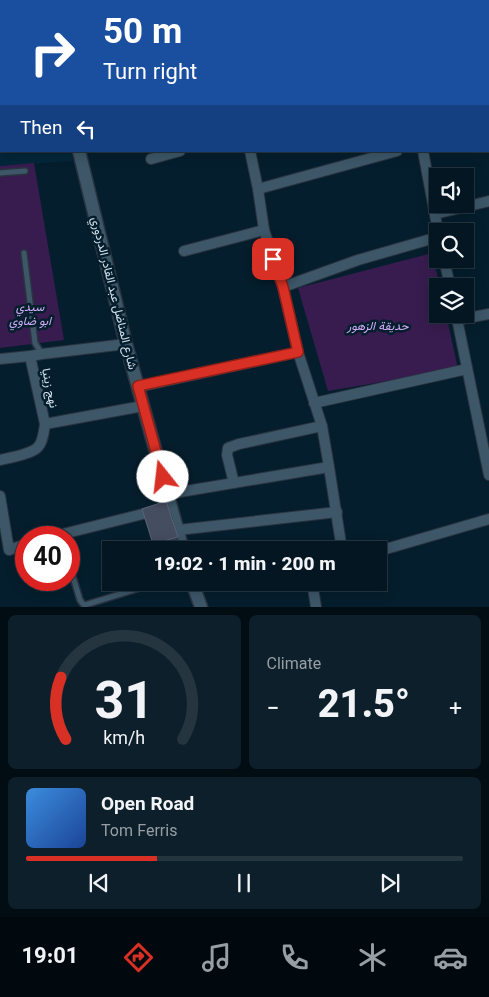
<!DOCTYPE html>
<meta charset="utf-8">
<style>
:root{--surface:#041622;--page:#0d1f2a;--text:#f1f3f6;--muted:#979fa5;--line:#253540;--accent:#d93025}
body{margin:0;font-family:Georgia,Vazirmatn,serif;background:var(--page);color:var(--text);height:100vh;display:flex;flex-direction:column;font-size:19px;white-space:nowrap}
*{box-sizing:border-box;margin:0}
p{font-size:16px;color:var(--muted)}
.icon{flex:none;width:28px;height:28px;fill:none;stroke:currentColor;stroke-width:2;stroke-linecap:round;stroke-linejoin:round}
.map{position:relative;height:607px;overflow:hidden}
.panel{display:flex;flex-direction:column;gap:8px;padding:8px;background:#020c13;flex:1}
.panel>*{flex:none}
.guide{position:absolute;left:0px;top:0px;width:490px;height:152px;box-shadow:0 2px 12px #0003,0 0 0 1px var(--line);background:#1a4fa0;color:#fff;overflow:hidden}
.tools{position:absolute;left:429px;top:168px;display:grid;gap:10px}
.tools a{display:grid;place-items:center;width:45px;height:45px;border-radius:0px;background:var(--surface);box-shadow:0 2px 12px #0003,0 0 0 1px var(--line);font-size:25px}
.speed{position:absolute;left:15px;top:526px;display:flex;gap:10px;font-size:25px;font-weight:700;text-align:center}
.speed>*{display:grid;place-content:center;width:65px;height:65px;border-radius:50%;background:var(--surface);box-shadow:0 2px 12px #0003,0 0 0 1px var(--line);line-height:1}
.speed .limit{border:8px solid #d22;background:#fff;color:#111}
.pin{position:absolute;display:grid;place-items:center;width:42px;height:42px;color:#fff;margin:-21px;border-radius:10px;box-shadow:0 2px 8px #0006}
.me{position:absolute;width:55px;margin:-28px;rotate:344deg;stroke-linejoin:round;filter:drop-shadow(0 0 4px #0008)}
.turn{display:flex;align-items:center;gap:18px;height:105px;padding:0 20px;font-size:22px}
.turn .icon{width:65px;height:65px;stroke-width:2.5}
.turn b{display:block;font-size:35px;line-height:42px}
.then{display:flex;align-items:center;height:48px;padding:0 20px;background:#0003;gap:10px;font-size:19px}
.big{font-size:38px;font-weight:800;line-height:1.1}
.panel .card{flex:1;display:flex;flex-direction:column;justify-content:center;gap:8px;min-width:0;padding:0 18px;border-radius:8px;background:var(--page)}
.panel .dial{align-items:center;gap:0}
.dial svg{height:130px;overflow:visible;fill:none;stroke:var(--line);stroke-width:7;stroke-linecap:round;text-anchor:middle}
.dial text{fill:var(--text);stroke:none}
.song{display:flex;align-items:center;gap:15px}
.cover{width:60px;height:60px;border-radius:8px;background:linear-gradient(135deg,hsl(210 70% 55%),hsl(220 70% 35%))}
.played{height:5px;border-radius:2px;background:linear-gradient(90deg,var(--accent) 30%,var(--line) 30%)}
.keys{display:flex;justify-content:space-around;direction:ltr}
.heat{display:flex;justify-content:space-between;align-items:center;font-size:28px;direction:ltr}
.panel .tiles{flex:1;display:grid;gap:8px;grid-template-columns:1fr 1fr}
.card:last-child{grid-column:span 2}
.trip{position:absolute;left:102px;top:541px;width:285px;height:50px;border-radius:0px;background:var(--surface);box-shadow:0 2px 12px #0003,0 0 0 1px var(--line);font-weight:800;line-height:50px;text-align:center}
.tabs{display:flex;height:80px;justify-content:space-around;align-items:center;background:#02090e;color:var(--muted)}
.tabs .icon{width:35px;height:35px}
.tabs .active{color:var(--accent)}
.tabs b{font-size:22px;color:var(--text)}
.map>svg:first-child{display:block}
</style>
<div class="map">
<svg width="489" height="607" viewBox="0 0 489 607">
<rect width="100%" height="100%" fill="#051e2d"/>
<path fill="#04263a" d="M0 3H1V151H71L73 161 0 166Z"/>
<g fill="#381c4f">
<path d="M34 163 64 340 0 348V166Z"/>
<path d="M432 253 440 286H438V314H446L458 369 328 391 298 288Z"/>
</g>
<g fill="none" stroke-linecap="round" stroke-linejoin="round">
<defs>
<g id="service">
<path d="M0 173 25 171"/>
<path d="M24 253 35 343 42 354"/>
<path d="M69 564 80 600 83 604 85 605 140 588 168 582"/>
</g>
<g id="minor">
<path d="M233 0V1"/>
<path d="M336 0V1"/>
<path d="M250 151 258 189 264 230 283 287 298 352 322 426 329 467 342 550"/>
<path d="M423 151 438 231"/>
<path d="M151 159 180 151"/>
<path d="M258 189 397 151"/>
<path d="M435 214 489 201"/>
<path d="M184 251 264 230"/>
<path d="M444 259 450 286"/>
<path d="M283 287 358 260 438 237"/>
<path d="M456 314 489 475"/>
<path d="M457 320 489 314"/>
<path d="M30 356 45 424"/>
<path d="M0 359 30 356 42 354 126 344"/>
<path d="M138 387 298 352"/>
<path d="M314 403 467 369"/>
<path d="M0 460C9 458 32 454 38 447 43 442 44 431 45 424L143 406"/>
<path d="M234 483 227 455 228 448 239 444 322 426"/>
<path d="M168 494 329 467"/>
<path d="M0 496 9 550 26 544"/>
<path d="M178 530 337 512"/>
<path d="M47 538 155 511"/>
<path d="M379 551 489 519"/>
<path d="M312 582 316 607"/>
</g>
<g id="tertiary">
<path d="M49 0V1"/>
<path d="M79 151 126 344 183 550"/>
<path d="M192 582 201 607"/>
</g>
</defs>
<use href="#service" stroke="#2a3440" stroke-width="8"/>
<use href="#minor" stroke="#2a3440" stroke-width="12"/>
<use href="#tertiary" stroke="#2a3440" stroke-width="15"/>
<use href="#service" stroke="#3d5768" stroke-width="5"/>
<use href="#minor" stroke="#3d5768" stroke-width="10"/>
<use href="#tertiary" stroke="#3d5768" stroke-width="12"/>
</g>
<path fill="#343b51" d="M171 514 182 550H155L153 544Z"/>
<path fill="#1a283b" d="M166 501 171 514 182 550 178 537Z"/>
<path fill="#454d61" stroke="#5b6477" d="M166 501 178 537 153 544 142 509Z"/>
<g fill="none" stroke-linecap="round" stroke-linejoin="round">
<defs>
<path id="route" d="M163 477 138 386 298 352 283 287 273 259"/>
</defs>
<use href="#route" stroke="#8d1f18" stroke-width="12"/>
<use href="#route" stroke="#d93025" stroke-width="9"/>
</g>
<g text-anchor="middle" stroke-width="5" stroke-linejoin="round" paint-order="stroke">
<g font-size="12" fill="#d3e2ec" stroke="#051e2d">
<text transform="translate(114 293) rotate(76)" y="4">شارع المناضل عبد القادر الدردوري</text>
<text transform="translate(50 388) rotate(78)" y="4">نهج زينيا</text>
</g>
<g font-size="12" font-style="italic" fill="#d3aef9" stroke="#051e2d">
<text x="30" y="311">سيدي<tspan x="30" dy="14">ابو ضاوي</tspan></text>
<text x="378" y="330">حديقة الزهور</text>
</g>
</g>
</svg>
<div class="tools">
<a><svg class="icon" aria-label="sound" viewBox="0 0 24 24"><path d="M4 9h4l5-4v14l-5-4H4zM17 9q2 3 0 6"/></svg></a>
<a><svg class="icon" aria-label="search" viewBox="0 0 24 24"><circle cx="10" cy="10" r="6"/><path d="M15 15l6 6"/></svg></a>
<a><svg class="icon" aria-label="layers" viewBox="0 0 24 24"><path d="M12 4l9 5-9 5-9-5zM3 14l9 5 9-5"/></svg></a>
</div>
<div class="speed"><div class="limit">40</div></div>
<div class="pin" style="left:273px;top:259px;background:#d93025"><svg class="icon" aria-label="arrive" viewBox="0 0 24 24"><path d="M6 21V4h12l-3 4 3 4H6"/></svg></div>
<svg class="me" style="left:163px;top:477px" viewBox="-20 -20 40 40"><circle r="19" fill="#fff"/><path d="M0-13L10 11 0 6-10 11z" fill="#d93025"/></svg>
<div class="trip">19:02 · 1 min · 200 m</div>
<div class="guide">
<div class="turn"><svg class="icon" aria-label="right" viewBox="0 0 24 24"><path d="M7 20v-9h11M14 6l5 5-5 5"/></svg><div><b>50 m</b>Turn right</div></div>
<div class="then">Then<svg class="icon" aria-label="left" viewBox="0 0 24 24"><path d="M17 20v-9H6M10 6l-5 5 5 5"/></svg></div>
</div>
</div>
<section class="panel">
<div class="tiles">
<div class="card dial"><svg viewBox="0 0 100 80">
<path d="M14 69A42 42 0 1 1 86 69"/>
<path d="M14 69A42 42 0 0 1 11 31" stroke="#d93025"/>
<text x="50" y="56" font-size="32" font-weight="700">31</text>
<text x="50" y="72" font-size="11">km/h</text>
</svg></div>
<div class="card"><p>Climate</p>
<div class="heat"><a>−</a><b class="big">21.5°</b><a>+</a></div>
</div>
<div class="card">
<div class="song"><i class="cover"></i><div><b>Open Road</b><p>Tom Ferris</p></div></div>
<div class="played"></div>
<div class="keys"><svg class="icon" aria-label="previous" viewBox="0 0 24 24"><path d="M18 5L8 12l10 7zM5 5v14"/></svg><svg class="icon" aria-label="pause" viewBox="0 0 24 24"><path d="M8 5v14M16 5v14"/></svg><svg class="icon" aria-label="next" viewBox="0 0 24 24"><path d="M6 5l10 7-10 7zM19 5v14"/></svg></div>
</div>
</div>
</section>
<nav class="tabs">
<b>19:01</b>
<svg class="icon active" aria-label="directions" viewBox="0 0 24 24"><path d="M12 3l9 9-9 9-9-9zM9 14v-3h6M13 9l2 2-2 2"/></svg>
<svg class="icon" aria-label="music" viewBox="0 0 24 24"><path d="M9 18V5l10-2v13"/><circle cx="6" cy="18" r="3"/><circle cx="16" cy="16" r="3"/></svg>
<svg class="icon" aria-label="phone" viewBox="0 0 24 24"><path d="M5 4h4l2 5-3 2q2 4 5 5l2-3 5 2v4C11 20 4 13 5 4z"/></svg>
<svg class="icon" aria-label="climate" viewBox="0 0 24 24"><path d="M12 3v18M4 7l16 10M4 17L20 7"/></svg>
<svg class="icon" aria-label="car" viewBox="0 0 24 24"><path d="M5 17H2v-5l4-1 3-4h7l3 4 3 1v5h-3M9 17h6M6 11h13"/><circle cx="7" cy="17" r="2"/><circle cx="17" cy="17" r="2"/></svg>
</nav>
